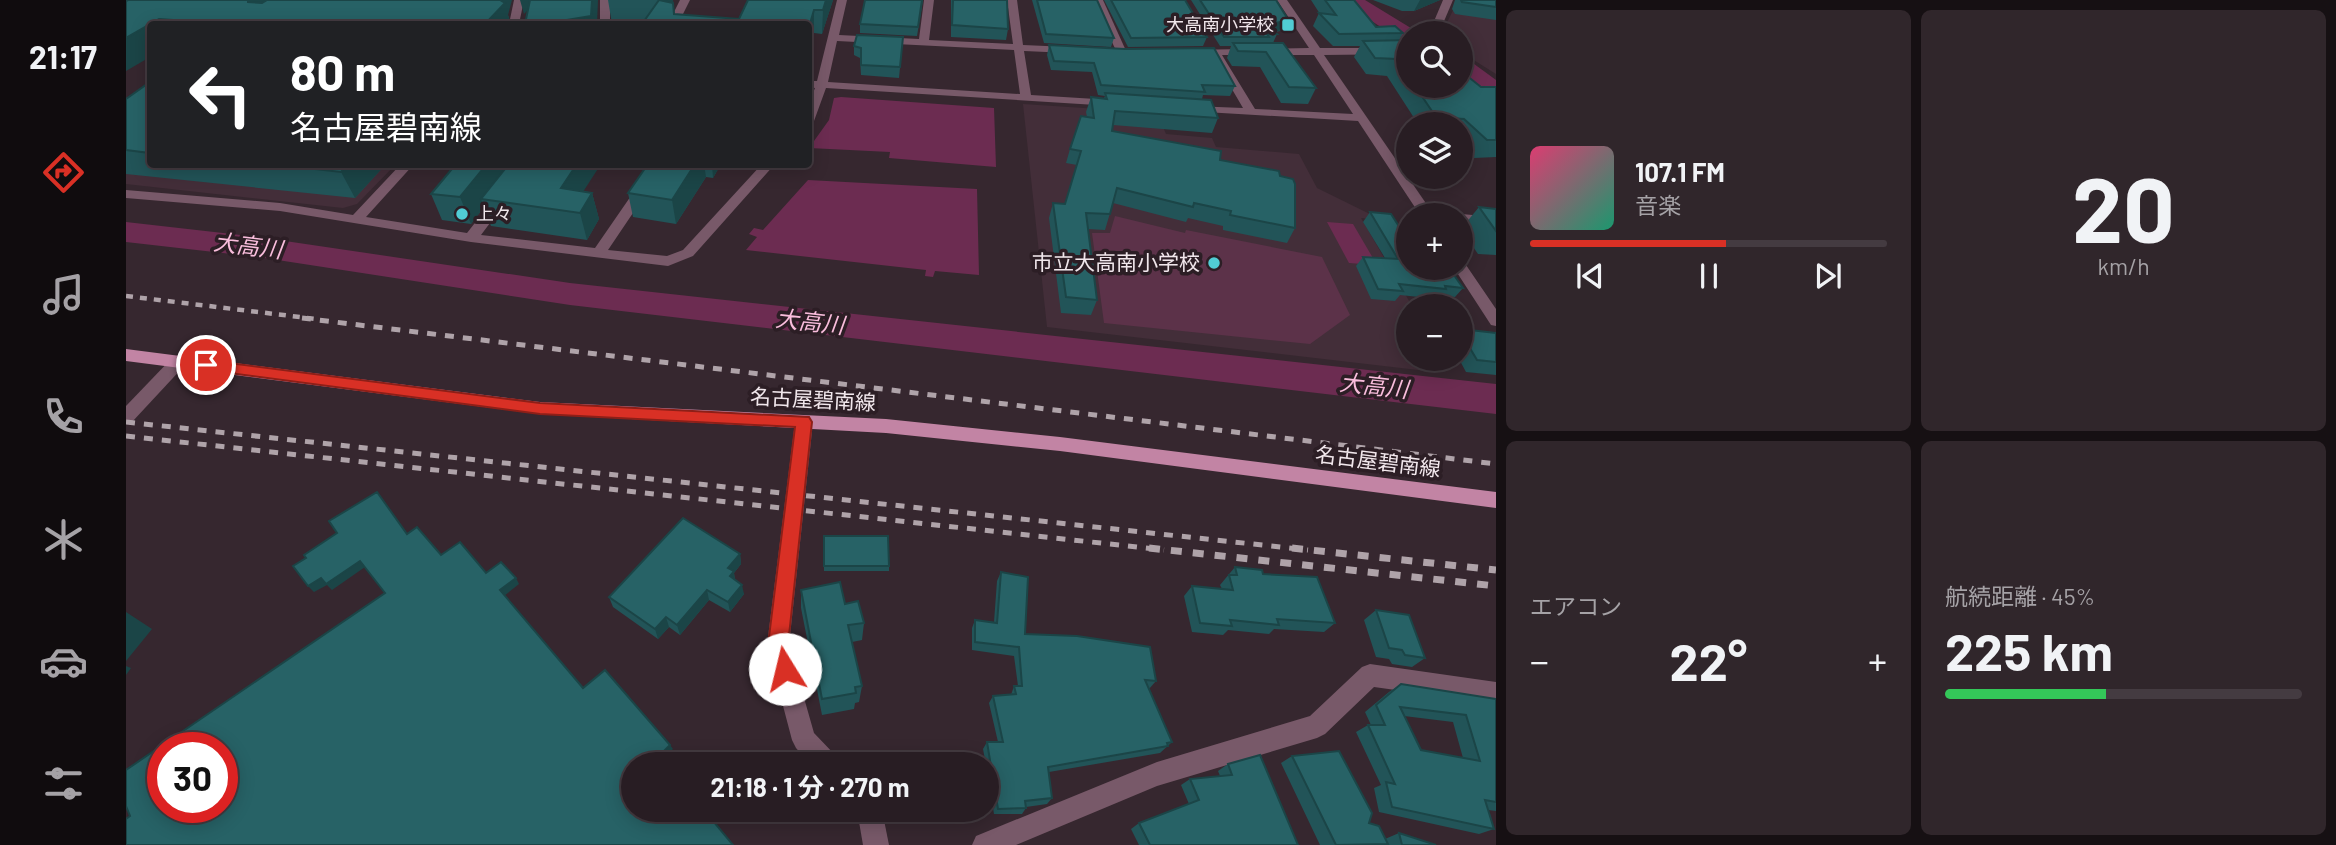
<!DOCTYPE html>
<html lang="ja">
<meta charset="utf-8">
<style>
:root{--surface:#281d23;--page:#30262b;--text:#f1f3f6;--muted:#a5a2a6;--line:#443b41;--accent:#d93025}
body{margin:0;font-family:Barlow,"Noto Sans JP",sans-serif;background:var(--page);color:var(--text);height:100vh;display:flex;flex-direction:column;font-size:26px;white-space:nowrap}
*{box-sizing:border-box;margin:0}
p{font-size:23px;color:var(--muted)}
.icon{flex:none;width:38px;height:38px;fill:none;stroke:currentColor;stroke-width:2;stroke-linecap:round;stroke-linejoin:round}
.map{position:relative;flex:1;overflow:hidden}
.details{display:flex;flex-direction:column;gap:10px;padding:10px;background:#161013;width:840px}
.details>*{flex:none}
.hud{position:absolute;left:21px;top:21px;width:665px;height:147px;border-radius:7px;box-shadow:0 4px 18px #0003,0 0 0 2px var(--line);background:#202124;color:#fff;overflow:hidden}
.tools{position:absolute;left:1270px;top:21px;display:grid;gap:14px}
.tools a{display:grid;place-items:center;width:77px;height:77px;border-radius:50%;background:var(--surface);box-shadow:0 4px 18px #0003,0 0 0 2px var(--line);font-size:35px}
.speed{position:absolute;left:21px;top:732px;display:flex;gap:14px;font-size:35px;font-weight:700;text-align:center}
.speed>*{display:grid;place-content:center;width:91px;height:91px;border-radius:50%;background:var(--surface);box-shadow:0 4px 18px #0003,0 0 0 2px var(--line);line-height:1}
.speed .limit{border:10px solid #d22;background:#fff;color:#111}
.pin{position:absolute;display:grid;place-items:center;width:60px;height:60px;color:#fff;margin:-30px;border:4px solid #fff;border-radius:50%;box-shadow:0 2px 7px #0007}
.me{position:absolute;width:77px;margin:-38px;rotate:351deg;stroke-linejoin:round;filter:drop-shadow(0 0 5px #0008)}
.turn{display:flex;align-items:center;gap:24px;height:147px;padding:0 28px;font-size:32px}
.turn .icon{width:91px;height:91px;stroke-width:2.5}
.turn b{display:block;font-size:49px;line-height:60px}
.big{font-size:52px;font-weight:700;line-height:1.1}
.details .card{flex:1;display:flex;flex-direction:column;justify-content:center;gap:10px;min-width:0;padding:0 24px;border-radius:10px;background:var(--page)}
.details .dial{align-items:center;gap:0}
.dial b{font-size:91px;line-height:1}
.song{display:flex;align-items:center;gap:21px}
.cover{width:84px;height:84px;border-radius:10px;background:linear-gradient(135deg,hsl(340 70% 55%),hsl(160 70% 35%))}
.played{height:7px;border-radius:4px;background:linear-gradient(90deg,var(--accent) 55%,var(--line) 55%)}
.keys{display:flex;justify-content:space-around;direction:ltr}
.heat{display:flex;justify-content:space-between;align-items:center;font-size:38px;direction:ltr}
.charge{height:10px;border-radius:5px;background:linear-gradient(90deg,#34c759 45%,var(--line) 0)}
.details .tiles{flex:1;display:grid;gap:10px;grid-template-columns:repeat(2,1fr)}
.trip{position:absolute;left:495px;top:752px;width:378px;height:70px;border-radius:35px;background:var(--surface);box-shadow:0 4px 18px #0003,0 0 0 2px var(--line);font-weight:700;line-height:70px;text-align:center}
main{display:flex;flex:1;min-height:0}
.tab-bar{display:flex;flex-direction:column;width:126px;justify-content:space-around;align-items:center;background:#100c0e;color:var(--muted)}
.tab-bar .icon{width:49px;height:49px}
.tab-bar .active{color:var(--accent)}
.tab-bar b{font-size:32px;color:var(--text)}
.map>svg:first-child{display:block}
</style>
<main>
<nav class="tab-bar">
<b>21:17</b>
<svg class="icon active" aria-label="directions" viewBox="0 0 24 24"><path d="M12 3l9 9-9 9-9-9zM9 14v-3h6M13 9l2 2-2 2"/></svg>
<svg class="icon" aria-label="music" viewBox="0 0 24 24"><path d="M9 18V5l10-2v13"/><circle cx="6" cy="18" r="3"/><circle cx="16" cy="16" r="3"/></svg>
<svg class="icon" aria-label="phone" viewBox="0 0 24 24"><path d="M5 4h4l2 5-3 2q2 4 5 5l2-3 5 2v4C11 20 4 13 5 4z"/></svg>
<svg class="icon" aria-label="climate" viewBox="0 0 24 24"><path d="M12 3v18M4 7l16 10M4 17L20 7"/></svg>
<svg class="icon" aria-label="car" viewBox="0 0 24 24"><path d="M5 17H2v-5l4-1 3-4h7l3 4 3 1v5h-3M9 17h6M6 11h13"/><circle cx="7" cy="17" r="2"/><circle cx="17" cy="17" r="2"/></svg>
<svg class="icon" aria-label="filters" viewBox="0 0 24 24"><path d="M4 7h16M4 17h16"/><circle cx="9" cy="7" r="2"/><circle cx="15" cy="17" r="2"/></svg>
</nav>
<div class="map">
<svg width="1370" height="845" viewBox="0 0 1370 845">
<rect width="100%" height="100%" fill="#36272f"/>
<g fill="#432e39">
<path d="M1332 0H1370V74L1335 52V33H1316Z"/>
<path d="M897 104 1019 112 1037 127 1040 134 1086 138 1090 147 1173 154 1191 188 1256 220 1235 218 1286 306H1283V312L1271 317 1283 338V359H1294L1301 371 921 327Z"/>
<path d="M0 134 24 164 269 165 231 204 217 208 0 184Z"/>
</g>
<path fill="#5c3249" d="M989 216 1059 233 1060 230 1196 257 1224 315 1184 344 978 323 966 233H984Z"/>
<g fill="#6c2c51">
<path d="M715 97 868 108 870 167 763 158 764 152 683 148 703 120 708 98Z"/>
<path d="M682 180 851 189 853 275 809 271 807 277 799 276 800 270 620 250 631 237 623 234 628 228 637 230Z"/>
<path d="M1201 222 1227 224 1251 265 1223 263Z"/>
</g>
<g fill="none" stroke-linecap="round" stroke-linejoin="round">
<g fill="#6c2c51" fill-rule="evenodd">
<path d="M1213 0H1239L1293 33H1283V42L1275 40Z"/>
<path d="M1335 59 1344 61 1370 80V100L1361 97 1335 78Z"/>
<path d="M0 222 132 237 444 283 1370 384V414L444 305 132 257 0 242Z"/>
</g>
<g fill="#785969" fill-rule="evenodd">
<path d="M388 0H398L393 24H383Z"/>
<rect x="474" y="0" width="10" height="24"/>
<path d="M554 0H564L552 24H542Z"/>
<path d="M711 0H721L713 35 793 39 798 0H808L803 40 887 44 881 0H891L897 45 943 47 948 50 943 53 898 51 905 95 986 100 992 103 986 106 700 88 688 121 682 124V105L689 88 682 87V81H691ZM711 41 888 50 894 94 702 82Z"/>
<path d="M967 0H977L1001 53 1000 55 991 53Z"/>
<path d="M1151 0H1161L1194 48H1283V54L1198 55 1308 215H1294L1232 121 1062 111 1060 109 1066 106 1117 108 1086 55H1066L1061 52 1062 50 1183 48ZM1096 55H1188L1227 114 1129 109Z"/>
<path d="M1317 0H1327L1313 33H1303Z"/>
<path d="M275 164H288L240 217 341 233 395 164H408L355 235 469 248 527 164H540L482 250 541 256 557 250 636 164H649L567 256 542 266 345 242 154 211 0 198V190L154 203 227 215Z"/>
<path d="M1335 214 1370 217V225L1335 222V215H1330Z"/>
<path d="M1335 263 1340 265 1370 309V326L1365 325 1328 268H1335Z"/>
<path d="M53 355 59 357 61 361 59 365 6 422 0 424V406L47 357Z"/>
<path d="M678 415 684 417 687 422 663 645 688 733 710 756 713 765H685L670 748 666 740 641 645 669 422 672 417Z"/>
<path d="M1244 664 1370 682V704L1248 687 1199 734 1191 738 1031 786 890 845H846L850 836 1031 762 1184 716 1236 667Z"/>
<path d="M731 810H756L763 845H737Z"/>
</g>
<path fill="#c284a4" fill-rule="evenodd" d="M0 349 414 402 760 419 934 437 1370 492V508L934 451 760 433 414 414 0 361Z"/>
<path stroke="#afa3a9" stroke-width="4.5" stroke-dasharray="7 7" stroke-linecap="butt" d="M0 296 190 319"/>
<g stroke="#afa3a9" stroke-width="5" stroke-dasharray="9 9" stroke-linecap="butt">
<path d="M176 318 1370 464"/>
<path d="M0 422 1182 550"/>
<path d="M0 436 1038 550"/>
</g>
<g stroke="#afa3a9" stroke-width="7" stroke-dasharray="11 11" stroke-linecap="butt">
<path d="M1023 548 1370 586"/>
<path d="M1166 548 1370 570"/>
</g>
</g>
<g fill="#225458" fill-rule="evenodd">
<path d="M0 0 382 15 385 24H24Z"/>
<path d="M482 0H547L548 14 613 19 707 0 696 34 688 33 683 51 682 24 517 22 486 24Z"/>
<path d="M739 0H797L791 36 734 33V24Z"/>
<path d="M825 0H881L882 29 880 40 825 37Z"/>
<path d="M906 0H971L988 38 985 47 918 43Z"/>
<path d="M978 0H1059L1081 37 1077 46 1002 47Z"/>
<path d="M1065 0H1150L1159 30 1149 32 1151 34 1147 43 1190 88 1182 104 1155 103 1134 67 1106 66 1101 58 1105 46H1094Z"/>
<path d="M1185 0H1228L1250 27 1277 33 1273 40H1283V86L1370 87V157L1348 158 1335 146V124H1292L1261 76 1240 74 1228 57 1234 46H1207L1187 26 1193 13 1194 14Z"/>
<path d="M1247 0H1314L1288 11H1276Z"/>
<path d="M1329 0H1370V20L1329 14 1326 9Z"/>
<path d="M777 37 773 78 735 75 734 58 728 55V46Z"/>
<path d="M923 45 1109 86 1104 96 1077 95 1076 99 1092 118 1086 133 987 125 986 131 1154 176 1169 228 1161 243 1097 230V226L1062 218 1060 222 987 203 979 230 962 229 971 300 965 315 935 313 923 218 927 203 939 204 951 165 940 163 944 149 961 117 960 112 965 97 978 98 979 96 972 95 966 72 925 70 921 55Z"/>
<path d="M24 82V164H260L229 198 0 174V99Z"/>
<path d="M522 164H595L587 178 580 177 550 224 507 217 502 193Z"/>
<path d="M458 192 466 193 473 219 461 240 365 226 358 207 345 224 316 220 305 194Z"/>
<path d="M1353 207 1370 209V255L1352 254 1335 229Z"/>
<path d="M1244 212 1283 268 1337 288 1329 297 1315 296 1312 299 1274 295 1269 301 1245 299 1230 266 1237 257 1259 258 1237 222Z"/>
<path d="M1335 329 1370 333V375L1340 372 1333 359H1335Z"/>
<path d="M698 536 763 566V571H698Z"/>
<path d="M614 554 615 564 608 573 609 580 618 594 604 612 583 600 554 635 543 627 532 639 487 607 483 597Z"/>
<path d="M1109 567 1137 574 1209 623 1198 632 1148 629 1143 634 1102 630 1097 635 1066 632 1058 596 1066 586 1096 589 1094 585Z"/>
<path d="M875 572 899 634 1030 681 1023 689 1046 742 1034 753 923 772 926 798 921 804 900 807V808L896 814H868L861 772V765H860L857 749 861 742H872L863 703 867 696 885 695 888 686H892L888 656 846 650V628L849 620 868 622 871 581Z"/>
<path d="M675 590 719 604 738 623 736 640 726 642 736 686 733 702 729 703 728 709 696 715 675 608Z"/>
<path d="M1250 610 1299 658 1286 667 1266 664 1263 659 1250 657 1238 620Z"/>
<path d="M1275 684 1370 699V811L1362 810 1368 829 1353 834 1253 812 1248 788 1255 785 1230 732 1242 725H1245L1239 712 1263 692ZM1278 716 1327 722 1337 758 1295 750Z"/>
<path d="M1166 756 1259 839 1273 833 1310 845H1194L1155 763Z"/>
<path d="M1102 764 1172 845H1013L1005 829 1013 823 1063 804 1055 785 1064 779 1094 776 1092 771Z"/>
</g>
<g fill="#1b4547">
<path d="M122 0H166L135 22 122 2Z"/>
<path d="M374 0H386L382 15 385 24H359Z"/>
<path d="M394 0H411L398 14Z"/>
<path d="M466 0H472L471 24H436Z"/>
<path d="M537 0H547L550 24H539Z"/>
<path d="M700 0H707L696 34 697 10Z"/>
<path d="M1294 0H1314L1288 11Z"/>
<path d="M688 10V33L683 51V27Z"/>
<path d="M33 19 36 24H24V57L0 71V38Z"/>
<path d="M1163 21 1159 30 1136 33 1140 24Z"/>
<path d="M222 164H260L229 198 215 172Z"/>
<path d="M361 164H391L355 199 358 207 345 224 334 197Z"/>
<path d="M451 164H475L444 212 435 188Z"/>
<path d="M569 164H578L580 177 550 224 546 200Z"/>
<path d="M586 164H595L587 178Z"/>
<path d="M466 193 473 219 461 240 454 213Z"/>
<path d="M614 554 615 564 608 573 609 581 605 586 602 568Z"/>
<path d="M234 561 239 567 206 590 201 585 188 592 182 586 195 578Z"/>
<path d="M390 578 393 584 378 596 374 590Z"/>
<path d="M616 585 618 594 604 612 602 602Z"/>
<path d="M581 590 583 600 554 635 551 625Z"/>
<path d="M0 612 26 629 0 661Z"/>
<path d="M540 617 543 627 532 639 529 629Z"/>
<path d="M0 666 5 668 0 675Z"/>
<path d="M544 745 547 749 534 761 532 757Z"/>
</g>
<g fill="#276266" stroke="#1b4547" stroke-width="2" fill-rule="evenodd">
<path d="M2 0H122V2L136 3 141 0H374L379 3 359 24H105L33 19 0 38V1Z"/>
<path d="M404 0H466L465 16 441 20 436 24H399Z"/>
<path d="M533 0 547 3 548 14 613 19 622 0H700L697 10H688L683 27 682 24H516Z"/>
<path d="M739 0H796L792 27 734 24Z"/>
<path d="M827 0H881L882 29 826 25Z"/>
<path d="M911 0H971L988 38 920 34Z"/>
<path d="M985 0H1059L1081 37 1005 38Z"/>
<path d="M1074 0H1150L1163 21 1140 24 1151 34H1141L1143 37H1098Z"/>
<path d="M1199 0H1228L1250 27 1269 26 1277 33 1213 34 1193 13 1210 15Z"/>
<path d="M1335 0H1370V7L1336 2Z"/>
<path d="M731 35 777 37 774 67 735 65V48L728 46Z"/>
<path d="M1283 40V77L1271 59 1249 58 1237 41Z"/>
<path d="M1107 43H1157L1190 88 1163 87 1140 52 1112 51Z"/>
<path d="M923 45 999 49 1088 48 1109 86 1076 85 1079 92 975 85 968 63 928 61Z"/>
<path d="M1335 71 1355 87H1370V140H1361L1338 119 1310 117 1289 86H1335Z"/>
<path d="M24 82V153L0 150V99Z"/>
<path d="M979 93 1085 100 1092 118 989 111 986 131 1095 151 1094 160 1153 171 1154 176 1167 179 1169 184V228L1104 215 1105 211 1068 203 1067 207 991 188 984 214 960 213 971 300 940 297 927 203 939 204 955 151 944 149 955 116 968 118 965 97 981 99Z"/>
<path d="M145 164H222L215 172Z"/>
<path d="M330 164H361L334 197 305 194Z"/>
<path d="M383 164H451L435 188 466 193 454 213 355 199Z"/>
<path d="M522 164H569L546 200 502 193Z"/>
<path d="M1353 207 1370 209V231Z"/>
<path d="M1244 212 1265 214 1283 242V268H1323L1337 288 1319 286 1320 289 1273 284 1277 291 1252 289 1237 257 1272 259Z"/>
<path d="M1335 329 1370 333V362L1351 360 1335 333Z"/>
<path d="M251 492 281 534 291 527 315 555 334 542 360 573 375 562 390 578 374 590 457 688 479 670 544 745 532 757 539 765H508V810H578L607 845H0V819L4 816 0 806V770L259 593 234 561 200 584 195 578 182 586 167 566 180 558 178 555 211 533 203 521ZM37 747H96V807H37Z"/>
<path d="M557 518 614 554 602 568 608 571 604 576 616 585 602 602 581 590 551 625 540 617 529 629 483 597Z"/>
<path d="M698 536H762L763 566H698Z"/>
<path d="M1109 567 1136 570 1137 574 1191 577 1209 623 1151 619 1153 625 1104 620 1106 626 1074 623 1066 586 1107 590 1103 575H1111Z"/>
<path d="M875 572 902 577 899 634 951 636 1024 647 1030 681 1019 680 1046 742 1041 743 1042 746 922 767 926 798 899 801 900 808 872 809 861 742H877L867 696 890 694 888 686H896L893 647 849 642V620L871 623Z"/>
<path d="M714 582 719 604 732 601 738 623 722 625 736 686 729 687 730 693 696 699 675 590Z"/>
<path d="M1250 610 1283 615 1299 658 1279 655 1276 650 1263 648Z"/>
<path d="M1275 684 1370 699V802L1359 800 1368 829 1266 807 1260 782 1269 784 1242 725H1259L1250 705ZM1274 707 1340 715 1354 761 1295 750Z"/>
<path d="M1213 751 1246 813 1243 823 1253 826 1262 844 1210 845 1166 756Z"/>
<path d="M1134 755 1172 845H1024L1013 823 1073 800 1064 779 1106 775 1102 764Z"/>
<path d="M1273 833 1310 845H1276Z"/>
</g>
<path fill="#d93025" stroke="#8d1f18" stroke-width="2" d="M80 360 414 403 683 417 686 422 662 645 669 669 666 676 659 679 651 676 642 645 669 427 414 414 80 370 73 365Z"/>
<g fill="#51ccd4" stroke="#2c1e25" stroke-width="2.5">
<rect x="1155" y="18" width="14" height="14" rx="3.5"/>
<circle cx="336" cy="214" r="7"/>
<circle cx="1088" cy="263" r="7"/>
</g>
<g text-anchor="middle" stroke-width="7" stroke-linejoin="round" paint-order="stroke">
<g font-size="18" fill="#f1e7ec" stroke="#2c1e25" text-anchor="end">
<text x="1148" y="31">大高南小学校</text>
<text x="350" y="220" text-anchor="start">上々</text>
</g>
<g font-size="21" fill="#f1e7ec" stroke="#2c1e25" text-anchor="end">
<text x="1074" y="270">市立大高南小学校</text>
</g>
<g font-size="21" fill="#f1e7ec" stroke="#2c1e25">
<text transform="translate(687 400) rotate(3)" y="7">名古屋碧南線</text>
<text transform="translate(1252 462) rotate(7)" y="7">名古屋碧南線</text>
</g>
<g font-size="23" font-style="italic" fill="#f9bddc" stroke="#2c1e25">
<text transform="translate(122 246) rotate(7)" y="8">大高川</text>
<text transform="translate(684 322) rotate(6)" y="8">大高川</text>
<text transform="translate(1248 386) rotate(6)" y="8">大高川</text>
</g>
</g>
</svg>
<div class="tools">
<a><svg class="icon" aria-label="search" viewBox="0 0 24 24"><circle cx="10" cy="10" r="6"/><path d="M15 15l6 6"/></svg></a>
<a><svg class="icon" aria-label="layers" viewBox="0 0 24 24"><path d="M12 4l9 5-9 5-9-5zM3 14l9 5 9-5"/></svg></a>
<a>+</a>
<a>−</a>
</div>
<div class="speed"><div class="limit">30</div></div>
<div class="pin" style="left:80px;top:365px;background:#d93025"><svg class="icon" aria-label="arrive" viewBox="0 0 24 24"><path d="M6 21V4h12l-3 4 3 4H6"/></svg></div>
<svg class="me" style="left:659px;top:669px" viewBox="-20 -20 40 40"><circle r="19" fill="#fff"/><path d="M0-13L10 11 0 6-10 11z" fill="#d93025"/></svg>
<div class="trip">21:18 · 1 分 · 270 m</div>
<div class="hud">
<div class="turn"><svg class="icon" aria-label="left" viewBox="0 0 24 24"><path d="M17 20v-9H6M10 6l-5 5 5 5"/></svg><div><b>80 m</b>名古屋碧南線</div></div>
</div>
</div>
<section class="details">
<div class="tiles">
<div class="card">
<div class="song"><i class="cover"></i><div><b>107.1 FM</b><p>音楽</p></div></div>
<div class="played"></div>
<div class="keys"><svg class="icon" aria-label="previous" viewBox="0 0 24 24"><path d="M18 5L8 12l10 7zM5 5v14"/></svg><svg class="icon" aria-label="pause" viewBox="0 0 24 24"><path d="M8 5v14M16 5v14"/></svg><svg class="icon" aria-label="next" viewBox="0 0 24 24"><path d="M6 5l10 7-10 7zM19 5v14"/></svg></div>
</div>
<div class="card dial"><b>20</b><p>km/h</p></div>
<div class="card"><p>エアコン</p>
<div class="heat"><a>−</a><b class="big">22°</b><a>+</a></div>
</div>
<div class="card"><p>航続距離 · 45%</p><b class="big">225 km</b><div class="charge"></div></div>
</div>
</section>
</main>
